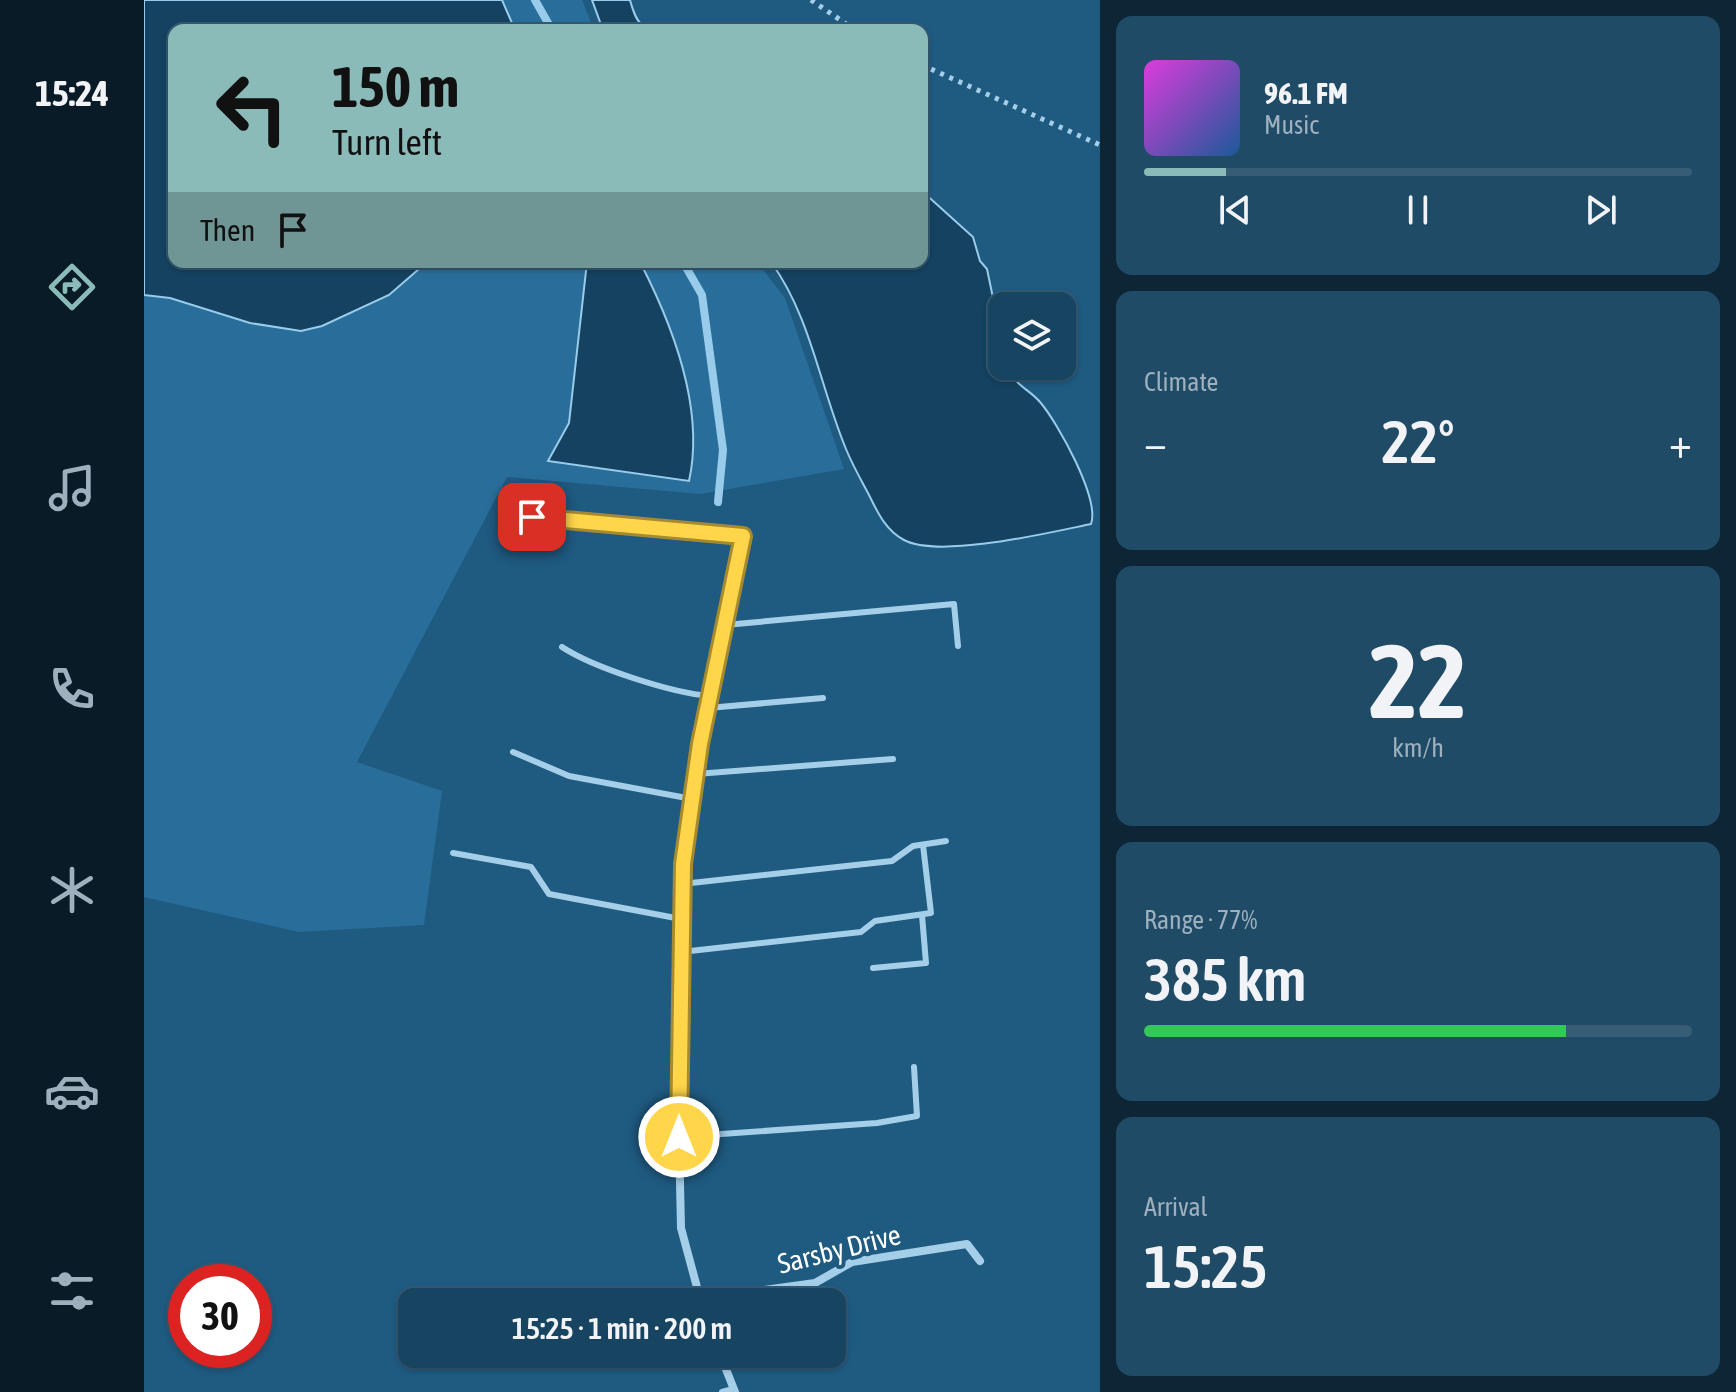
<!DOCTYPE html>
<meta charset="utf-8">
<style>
:root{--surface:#174461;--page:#204b67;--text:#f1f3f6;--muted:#9eb0bd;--line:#365c76;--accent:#8bbbb9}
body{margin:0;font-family:"Asap Condensed",sans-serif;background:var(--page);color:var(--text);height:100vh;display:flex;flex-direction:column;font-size:30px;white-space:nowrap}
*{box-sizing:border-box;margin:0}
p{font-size:26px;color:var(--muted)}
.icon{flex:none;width:44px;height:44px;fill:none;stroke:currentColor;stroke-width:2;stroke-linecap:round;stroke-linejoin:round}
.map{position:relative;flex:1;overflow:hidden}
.side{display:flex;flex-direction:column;gap:16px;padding:16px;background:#0d2535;width:636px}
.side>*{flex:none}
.banner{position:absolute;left:24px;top:24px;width:760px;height:244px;border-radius:16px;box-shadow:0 2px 6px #0004,0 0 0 2px var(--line);background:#8bbbb9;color:#111;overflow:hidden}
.tools{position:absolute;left:844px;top:292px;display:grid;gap:16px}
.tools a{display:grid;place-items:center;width:88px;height:88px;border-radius:16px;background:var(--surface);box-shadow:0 2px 6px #0004,0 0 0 2px var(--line);font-size:40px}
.speed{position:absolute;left:24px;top:1264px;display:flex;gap:16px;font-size:40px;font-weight:700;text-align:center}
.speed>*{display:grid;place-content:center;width:104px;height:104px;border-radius:50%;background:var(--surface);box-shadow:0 2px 6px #0004,0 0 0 2px var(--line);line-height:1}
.speed .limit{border:12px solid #d22;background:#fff;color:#111}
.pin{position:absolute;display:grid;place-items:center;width:68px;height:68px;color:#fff;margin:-34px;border-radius:16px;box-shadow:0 4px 12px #0006}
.me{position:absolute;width:88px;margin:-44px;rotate:0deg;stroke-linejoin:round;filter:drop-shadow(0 0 6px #0008)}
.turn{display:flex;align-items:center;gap:28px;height:168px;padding:0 32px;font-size:36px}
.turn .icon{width:104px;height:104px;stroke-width:2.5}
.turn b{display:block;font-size:56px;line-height:68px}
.then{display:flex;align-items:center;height:76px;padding:0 32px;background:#0003;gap:16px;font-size:30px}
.big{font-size:60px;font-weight:600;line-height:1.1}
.side .widget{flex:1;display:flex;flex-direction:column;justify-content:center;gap:12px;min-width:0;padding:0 28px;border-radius:16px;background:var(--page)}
.side .dial{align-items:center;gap:0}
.dial b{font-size:104px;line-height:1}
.song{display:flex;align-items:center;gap:24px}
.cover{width:96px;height:96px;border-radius:12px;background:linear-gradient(135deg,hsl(300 70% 55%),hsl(210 70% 35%))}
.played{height:8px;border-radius:4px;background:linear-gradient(90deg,var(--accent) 15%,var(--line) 15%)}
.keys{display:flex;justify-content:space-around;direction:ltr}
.heat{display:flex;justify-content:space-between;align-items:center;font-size:44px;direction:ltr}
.charge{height:12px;border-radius:6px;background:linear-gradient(90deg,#34c759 77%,var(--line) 0)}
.trip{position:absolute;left:254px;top:1288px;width:448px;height:80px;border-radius:16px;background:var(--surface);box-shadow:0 2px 6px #0004,0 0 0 2px var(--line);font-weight:600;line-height:80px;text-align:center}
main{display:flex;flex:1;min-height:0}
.menu{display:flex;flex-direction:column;width:144px;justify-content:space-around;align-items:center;background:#091b27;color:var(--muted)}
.menu .icon{width:56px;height:56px}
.menu .on{color:var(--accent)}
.menu b{font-size:36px;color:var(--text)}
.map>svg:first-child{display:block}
</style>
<main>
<nav class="menu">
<b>15:24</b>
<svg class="icon on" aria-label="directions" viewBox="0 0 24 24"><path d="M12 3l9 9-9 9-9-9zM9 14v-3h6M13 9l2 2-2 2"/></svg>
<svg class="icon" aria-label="music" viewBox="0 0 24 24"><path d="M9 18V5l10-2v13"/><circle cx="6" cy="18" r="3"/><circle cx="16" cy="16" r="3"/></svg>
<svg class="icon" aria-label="phone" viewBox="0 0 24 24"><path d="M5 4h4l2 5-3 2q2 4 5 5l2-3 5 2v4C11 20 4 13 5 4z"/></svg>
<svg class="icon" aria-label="climate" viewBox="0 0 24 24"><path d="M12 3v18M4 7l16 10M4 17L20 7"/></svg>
<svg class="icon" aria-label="car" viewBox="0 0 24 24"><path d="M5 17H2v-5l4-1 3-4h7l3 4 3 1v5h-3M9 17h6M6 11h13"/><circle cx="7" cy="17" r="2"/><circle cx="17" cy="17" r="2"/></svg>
<svg class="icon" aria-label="filters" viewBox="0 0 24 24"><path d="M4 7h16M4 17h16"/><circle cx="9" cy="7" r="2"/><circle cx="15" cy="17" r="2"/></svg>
</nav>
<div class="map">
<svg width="956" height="1392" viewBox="0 0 956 1392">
<rect width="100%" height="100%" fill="#1f5a81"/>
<g fill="#296e9a">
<path d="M358 0H438L450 30H371Z"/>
<path d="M283 262H443L425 423 404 461 545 481C561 409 529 325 496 262H613L641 298 700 469 556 494 363 477 213 762 298 791 280 925 155 932 0 897V295L26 298 106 323 178 326 245 295Z"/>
</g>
<g fill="#154260" stroke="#98ccea" stroke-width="2">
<path d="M0 0H358L371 30H30V262H283L245 295 178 326 157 331 106 323 26 298 0 295Z"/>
<path d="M448 0H486C494 29 499 29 527 30H459Z"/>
<path d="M778 191 829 237 836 261 843 269 858 341V366H865C870 386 884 388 896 402 914 423 956 499 947 524 908 532 795 559 760 540 741 530 733 511 724 493 716 478 708 464 702 449 676 387 667 317 627 262H778Z"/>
<path d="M443 262H496C529 326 561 409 545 481L404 461 425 423Z"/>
</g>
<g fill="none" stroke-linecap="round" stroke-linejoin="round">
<g stroke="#98ccea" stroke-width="8">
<path d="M391 0 408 30"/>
<path d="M539 262 558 295 579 450 574 502"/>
</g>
<g stroke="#a5cfe9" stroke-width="5" stroke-dasharray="4 6" stroke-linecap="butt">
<path d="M667 0 711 30"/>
<path d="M778 65 956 145"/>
</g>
<g stroke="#a5cfe9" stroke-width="6">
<path d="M388 517 599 536"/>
<path d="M581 625 810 604 814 646"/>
<path d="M418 647C450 668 528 693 566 696"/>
<path d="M564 708 679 698"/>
<path d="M369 752 425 776 548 799"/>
<path d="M552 774 749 759"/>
<path d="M309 853 387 867 405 894 537 919"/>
<path d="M538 884 748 861 769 846 802 841"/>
<path d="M537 952 717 932 731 921 787 913 779 845"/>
<path d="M729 968 782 963 778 915"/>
<path d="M535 1137 733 1123 773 1116 770 1067"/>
<path d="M578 1392 589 1389"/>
</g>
<g stroke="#a5cfe9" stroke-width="8">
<path d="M556 1299 671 1283 708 1262 823 1244 836 1261"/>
<path d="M557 1302 537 1228 535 1137 539 864 556 744 599 536"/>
<path d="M576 1354 591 1392"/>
</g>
</g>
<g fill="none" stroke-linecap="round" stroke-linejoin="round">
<defs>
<path id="route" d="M388 517 599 536 556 744 539 864 535 1137"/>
</defs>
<use href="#route" stroke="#a68a30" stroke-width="20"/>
<use href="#route" stroke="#ffd54a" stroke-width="14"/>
</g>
<g text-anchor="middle" stroke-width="8" stroke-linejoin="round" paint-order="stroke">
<g font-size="28" fill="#fff" stroke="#1f5a81">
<text transform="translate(695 1249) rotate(-14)" y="10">Sarsby Drive</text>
</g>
</g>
</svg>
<div class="tools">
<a><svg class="icon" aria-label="layers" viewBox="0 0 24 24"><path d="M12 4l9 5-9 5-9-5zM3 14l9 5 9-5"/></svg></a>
</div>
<div class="speed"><div class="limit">30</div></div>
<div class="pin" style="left:388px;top:517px;background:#d93025"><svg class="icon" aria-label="arrive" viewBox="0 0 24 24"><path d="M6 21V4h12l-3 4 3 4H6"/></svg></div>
<svg class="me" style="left:535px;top:1137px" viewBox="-20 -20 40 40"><circle r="17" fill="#ffd54a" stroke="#fff" stroke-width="3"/><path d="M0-11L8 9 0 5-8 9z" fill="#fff"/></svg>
<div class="trip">15:25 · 1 min · 200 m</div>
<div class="banner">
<div class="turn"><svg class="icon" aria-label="left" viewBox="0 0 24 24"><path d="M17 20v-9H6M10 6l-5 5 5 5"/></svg><div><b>150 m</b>Turn left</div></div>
<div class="then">Then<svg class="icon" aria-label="arrive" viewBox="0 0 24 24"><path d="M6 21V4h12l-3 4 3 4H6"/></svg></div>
</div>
</div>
<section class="side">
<div class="widget">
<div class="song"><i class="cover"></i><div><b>96.1 FM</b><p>Music</p></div></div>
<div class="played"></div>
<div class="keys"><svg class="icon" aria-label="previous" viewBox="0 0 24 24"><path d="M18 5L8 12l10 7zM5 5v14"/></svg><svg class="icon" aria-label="pause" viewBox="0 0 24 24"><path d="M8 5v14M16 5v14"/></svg><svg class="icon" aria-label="next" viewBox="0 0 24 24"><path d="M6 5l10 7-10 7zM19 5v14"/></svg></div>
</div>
<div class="widget"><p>Climate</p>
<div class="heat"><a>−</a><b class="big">22°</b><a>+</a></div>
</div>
<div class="widget dial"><b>22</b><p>km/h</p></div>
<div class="widget"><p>Range · 77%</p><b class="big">385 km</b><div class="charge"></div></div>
<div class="widget"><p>Arrival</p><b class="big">15:25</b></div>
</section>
</main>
